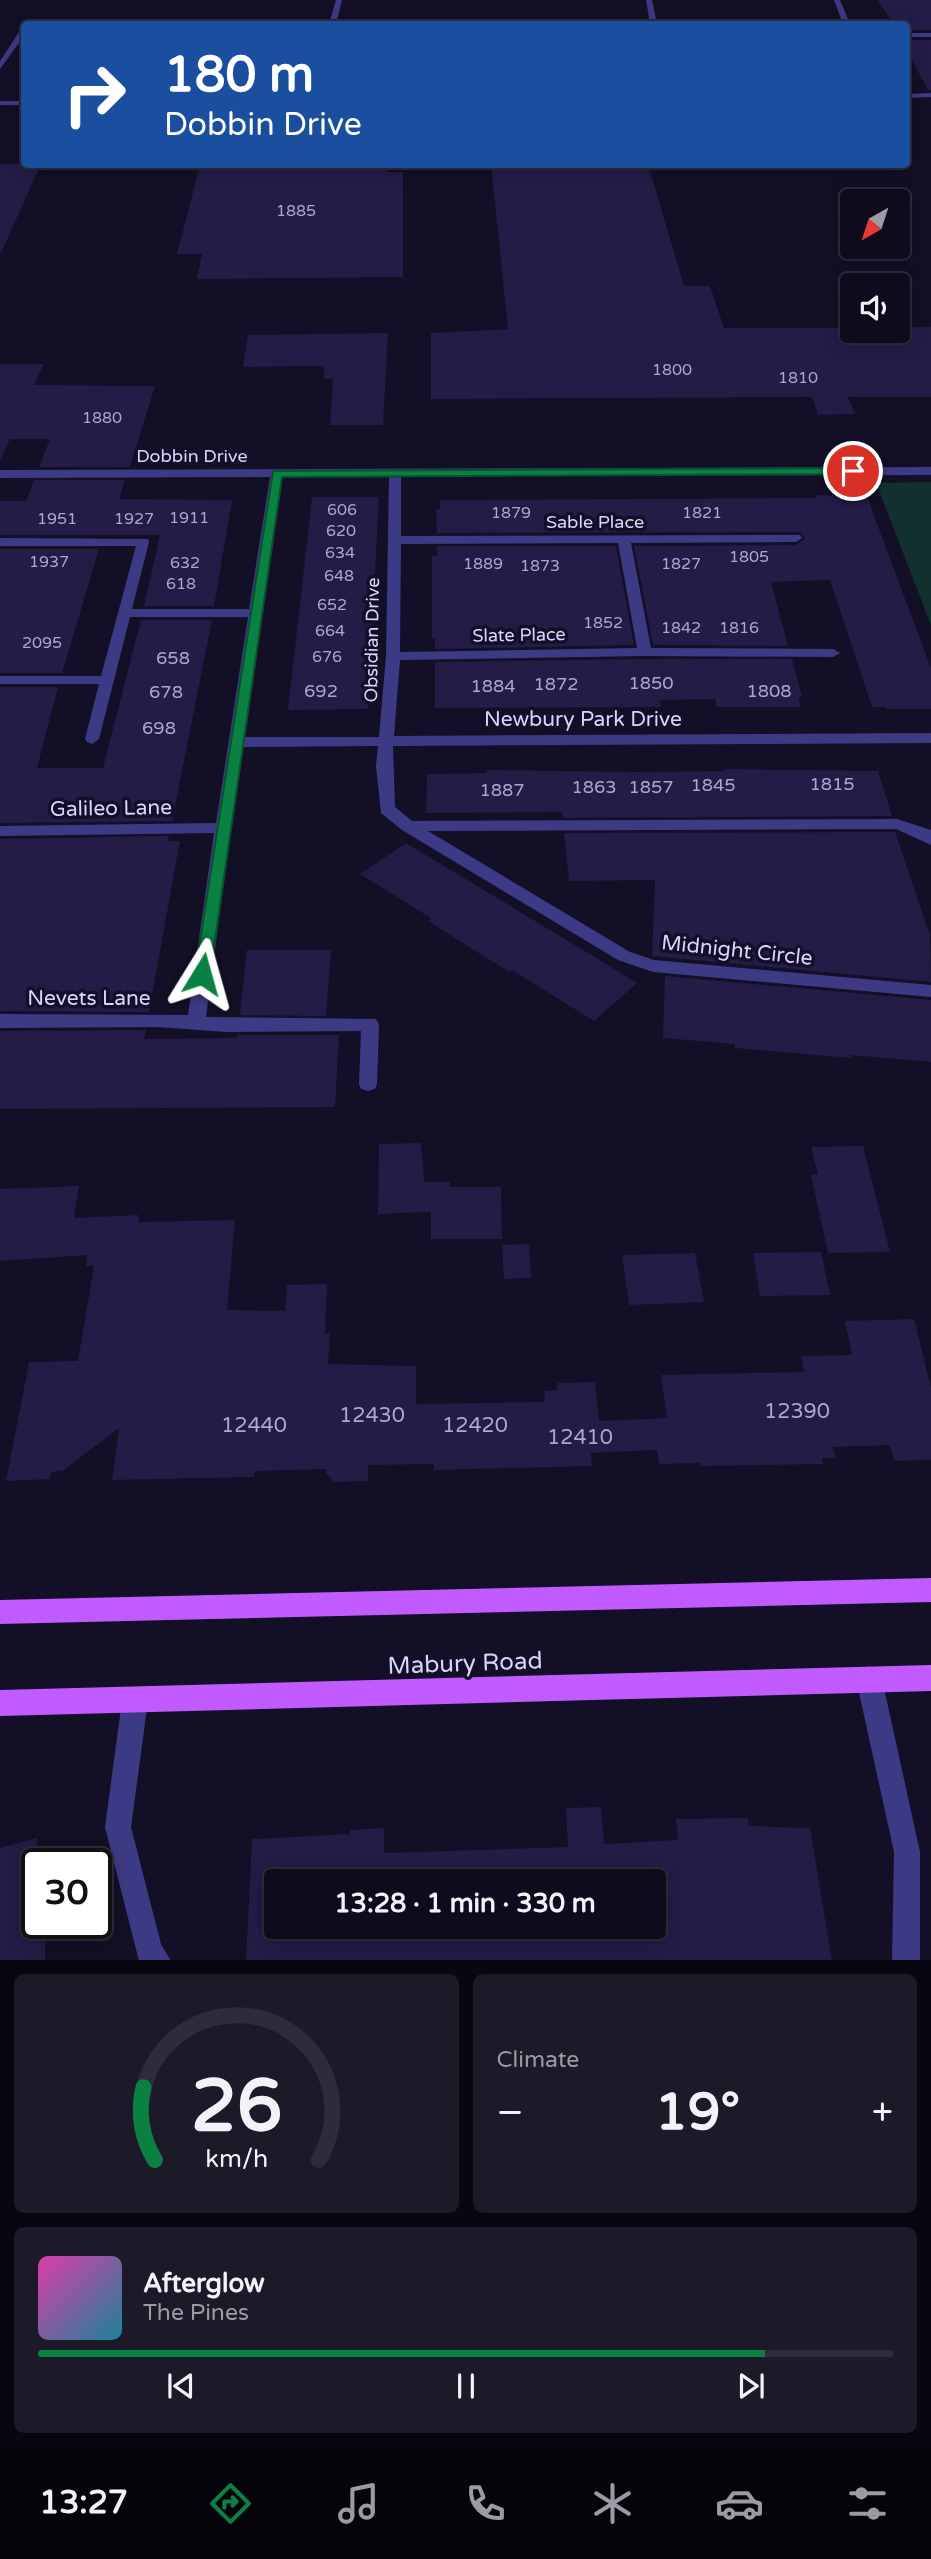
<!DOCTYPE html>
<meta charset="utf-8">
<style>
:root{--surface:#0e0b1c;--page:#1c1929;--text:#f1f3f6;--muted:#9b9ba3;--line:#2e2b3b;--accent:#0b8043}
body{margin:0;font-family:"Varela Round",sans-serif;background:var(--page);color:var(--text);height:100vh;display:flex;flex-direction:column;font-size:26px;white-space:nowrap}
*{box-sizing:border-box;margin:0}
p{font-size:23px;color:var(--muted)}
.icon{flex:none;width:38px;height:38px;fill:none;stroke:currentColor;stroke-width:2;stroke-linecap:round;stroke-linejoin:round}
.map{position:relative;height:1960px;overflow:hidden}
.panel{display:flex;flex-direction:column;gap:14px;padding:14px;background:#08060f;flex:1}
.panel>*{flex:none}
.top-card{position:absolute;left:21px;top:21px;width:889px;height:147px;border-radius:7px;box-shadow:0 4px 18px #0003,0 0 0 2px var(--line);background:#1a4fa0;color:#fff;overflow:hidden}
.needle{width:46px;rotate:219deg}
.buttons{position:absolute;left:840px;top:189px;display:grid;gap:14px}
.buttons a{display:grid;place-items:center;width:70px;height:70px;border-radius:7px;background:var(--surface);box-shadow:0 4px 18px #0003,0 0 0 2px var(--line);font-size:35px}
.speed{position:absolute;left:21px;top:1848px;display:flex;gap:14px;font-size:35px;font-weight:700;text-align:center}
.speed>*{display:grid;place-content:center;width:91px;height:91px;border-radius:50%;background:var(--surface);box-shadow:0 4px 18px #0003,0 0 0 2px var(--line);line-height:1}
.speed .limit{border:4px solid #111;border-radius:10px;background:#fff;color:#111}
.pin{position:absolute;display:grid;place-items:center;width:60px;height:60px;color:#fff;margin:-30px;border:4px solid #fff;border-radius:50%;box-shadow:0 2px 7px #0007}
.me{position:absolute;width:77px;margin:-38px;rotate:8deg;stroke-linejoin:round;filter:drop-shadow(0 0 5px #0008)}
.turn{display:flex;align-items:center;gap:24px;height:147px;padding:0 28px;font-size:32px}
.turn .icon{width:91px;height:91px;stroke-width:2.5}
.turn b{display:block;font-size:49px;line-height:60px}
.big{font-size:52px;font-weight:700;line-height:1.1}
.panel .card{flex:1;display:flex;flex-direction:column;justify-content:center;gap:10px;min-width:0;padding:0 24px;border-radius:10px;background:var(--page)}
.panel .dial{align-items:center;gap:0}
.dial svg{height:182px;overflow:visible;fill:none;stroke:var(--line);stroke-width:7;stroke-linecap:round;text-anchor:middle}
.dial text{fill:var(--text);stroke:none}
.song{display:flex;align-items:center;gap:21px}
.cover{width:84px;height:84px;border-radius:10px;background:linear-gradient(135deg,hsl(320 70% 55%),hsl(190 70% 35%))}
.played{height:7px;border-radius:4px;background:linear-gradient(90deg,var(--accent) 85%,var(--line) 85%)}
.keys{display:flex;justify-content:space-around;direction:ltr}
.heat{display:flex;justify-content:space-between;align-items:center;font-size:38px;direction:ltr}
.panel .tiles{flex:1;display:grid;gap:14px;grid-template-columns:1fr 1fr}
.card:last-child{grid-column:span 2}
.trip{position:absolute;left:264px;top:1869px;width:402px;height:70px;border-radius:7px;background:var(--surface);box-shadow:0 4px 18px #0003,0 0 0 2px var(--line);font-weight:700;line-height:70px;text-align:center}
.tabs{display:flex;height:112px;justify-content:space-around;align-items:center;background:#06040b;color:var(--muted)}
.tabs .icon{width:49px;height:49px}
.tabs .selected{color:var(--accent)}
.tabs b{font-size:32px;color:var(--text)}
.map>svg:first-child{display:block}
</style>
<div class="map">
<svg width="931" height="1961" viewBox="0 0 931 1961">
<rect width="100%" height="100%" fill="#130f26"/>
<path fill="#12302f" d="M931 482V625L876 483Z"/>
<g fill="#241b47" fill-rule="evenodd">
<path d="M878 0H931V30H906V24H893Z"/>
<path d="M906 40H931V90H928L906 49Z"/>
<path d="M0 164H41L0 255Z"/>
<path d="M325 164H387V172H403V277L197 279 202 254H177L199 169 325 168Z"/>
<path d="M491 164H648L684 286H710L724 328H852V331H898V327H931V397H848L855 414 818 415 812 397 431 399V333L508 329Z"/>
<path d="M388 333 383 425H330L333 379H324V366L243 367 248 335Z"/>
<path d="M0 364H44L34 385 155 386 130 467H39L50 439H10L0 461Z"/>
<path d="M34 480H125L119 499 232 500 214 606H144L160 535H0V501H26Z"/>
<path d="M816 495 867 497 931 668V709H886L885 707H872L830 580 771 582 788 646 653 645 634 546 796 545 805 539 800 532 437 533 436 509H440V500L817 498Z"/>
<path d="M312 497H379L368 709 288 710Z"/>
<path d="M437 546H616L634 645 435 649V638H432V556H437Z"/>
<path d="M0 549H99L62 673H0Z"/>
<path d="M141 620H212L172 821 0 823V687H58L37 768H103Z"/>
<path d="M645 659H792L802 697H798L801 707H717L715 699 660 700 661 707 435 708V662Z"/>
<path d="M724 769 878 771 892 816 563 818 562 812 426 813 427 774 487 773V770L637 772 725 771Z"/>
<path d="M895 832 930 935 931 982 652 956 655 880 569 881 564 833Z"/>
<path d="M169 836 168 841H180L149 1012 0 1011V839Z"/>
<path d="M406 843 598 959 637 983 594 1021 512 970 509 972 428 921 431 918 360 874Z"/>
<path d="M247 950H331L326 1016 240 1015Z"/>
<path d="M665 976 931 1000V1062L851 1055V1058L735 1048V1044L663 1038Z"/>
<path d="M146 1030 144 1039 237 1038V1035H339L335 1107 0 1109V1031Z"/>
<path d="M421 1143 424 1182H450V1187H501L502 1239H431V1212L378 1214 379 1144Z"/>
<path d="M863 1146 890 1252 828 1253 811 1175H818L811 1147Z"/>
<path d="M79 1186 74 1218 139 1215 138 1222 235 1220 227 1310 285 1311 287 1285 327 1284 325 1334 330 1333 328 1364 416 1366V1404L545 1402 544 1391 557 1390V1383L595 1382 599 1421 667 1418 661 1375 804 1372 801 1356 852 1355 845 1321 914 1319 931 1388V1460L894 1461 890 1445 833 1447 836 1458H822L823 1464 700 1466V1463L659 1464 657 1450 591 1453 592 1466 434 1470V1464L368 1465V1481L334 1482 326 1473V1469L255 1471 254 1477 112 1480 119 1428 64 1470 51 1472 50 1479 6 1481 29 1362 78 1361 94 1266H86L87 1255 0 1261V1189Z"/>
<path d="M529 1244 531 1278 504 1279 502 1245Z"/>
<path d="M821 1252 830 1295 760 1296 753 1253Z"/>
<path d="M695 1253 704 1302 629 1305 622 1255Z"/>
<path d="M601 1807 604 1844 678 1840 676 1819 748 1818 749 1826 810 1828 832 1961H246L252 1839 350 1834V1830L384 1828V1853L568 1847 566 1808ZM276 1881H654V1927H276Z"/>
<path d="M37 1838V1923H45V1961H0V1848Z"/>
</g>
<g fill="none" stroke-linecap="round" stroke-linejoin="round">
<g fill="#3d3a85" fill-rule="evenodd">
<path d="M336 0H342L336 24H329Z"/>
<path d="M646 0H652L657 24H650Z"/>
<path d="M834 0H840L850 24H843Z"/>
<path d="M21 29H24V36L0 69V61Z"/>
<rect x="906" y="33" width="25" height="4"/>
<path d="M931 93V97L906 98V94Z"/>
<rect x="0" y="101" width="24" height="4"/>
<path d="M931 467V475L401 476V536L800 535 802 538 796 542 631 543 651 648 833 649 840 653 833 657 645 656 400 660 394 736 931 733V743L393 746 395 807 412 821 897 819 931 830V845L896 829 428 831 630 952 654 960 931 985V997L653 972 618 960 402 830 381 813 376 766 378 746 242 747 206 1017 376 1019 379 1024 377 1084 375 1089 368 1091 361 1089 359 1084 361 1031 227 1032 157 1027 0 1028V1014L188 1015 214 833 0 836V826L216 823 248 617H130L99 739 92 744 87 742 85 739 99 684H0V676H101L136 546H0V538L148 539 149 542 132 609H249L270 477 0 478V470ZM389 476 386 656 379 737H244L282 477ZM618 543 637 648 400 652 401 544Z"/>
<path d="M869 1666 878 1670 882 1679 920 1852V1961H892L894 1852 856 1679 860 1670Z"/>
<path d="M135 1688 144 1692 148 1701 131 1827 161 1944 171 1961H139L105 1827 122 1701 126 1692Z"/>
</g>
<g fill="#c25bff" fill-rule="evenodd">
<path d="M931 1578V1602L0 1624V1600Z"/>
<path d="M931 1665V1691L0 1716V1690Z"/>
</g>
</g>
<path fill="#0b8043" stroke="#07532c" stroke-width="2" d="M853 468 857 469V474L282 477 210 974 208 978H197L195 974 273 471Z"/>
<g text-anchor="middle" stroke-width="7" stroke-linejoin="round" paint-order="stroke">
<g font-size="16" fill="#aca6d1">
<text x="296" y="216">1885</text>
<text x="672" y="375">1800</text>
<text x="798" y="383">1810</text>
<text x="102" y="423">1880</text>
<text x="342" y="515">606</text>
<text x="511" y="518">1879</text>
<text x="702" y="518">1821</text>
<text x="189" y="523">1911</text>
<text x="57" y="524">1951</text>
<text x="134" y="524">1927</text>
<text x="341" y="536">620</text>
<text x="340" y="558">634</text>
<text x="749" y="562">1805</text>
<text x="49" y="567">1937</text>
<text x="185" y="568">632</text>
<text x="483" y="569">1889</text>
<text x="681" y="569">1827</text>
<text x="540" y="571">1873</text>
<text x="339" y="581">648</text>
<text x="181" y="589">618</text>
<text x="332" y="610">652</text>
<text x="603" y="628">1852</text>
<text x="681" y="633">1842</text>
<text x="739" y="633">1816</text>
<text x="330" y="636">664</text>
<text x="42" y="648">2095</text>
<text x="327" y="662">676</text>
</g>
<g font-size="18" fill="#d9d4ff" stroke="#130f26">
<text x="192" y="462">Dobbin Drive</text>
<text x="595" y="528">Sable Place</text>
<text transform="translate(519 635) rotate(-1)" y="6">Slate Place</text>
<text transform="translate(372 640) rotate(-89)" y="6">Obsidian Drive</text>
</g>
<g font-size="18" fill="#aca6d1">
<text x="173" y="664">658</text>
<text x="651" y="689">1850</text>
<text x="556" y="690">1872</text>
<text x="493" y="692">1884</text>
<text x="321" y="697">692</text>
<text x="769" y="697">1808</text>
<text x="166" y="698">678</text>
<text x="159" y="734">698</text>
<text x="832" y="790">1815</text>
<text x="713" y="791">1845</text>
<text x="594" y="793">1863</text>
<text x="651" y="793">1857</text>
<text x="502" y="796">1887</text>
</g>
<g font-size="21" fill="#d9d4ff" stroke="#130f26">
<text x="583" y="726">Newbury Park Drive</text>
<text transform="translate(111 808) rotate(-1)" y="7">Galileo Lane</text>
<text transform="translate(737 950) rotate(6)" y="7">Midnight Circle</text>
<text x="89" y="1005">Nevets Lane</text>
</g>
<g font-size="21" fill="#aca6d1">
<text x="797" y="1418">12390</text>
<text x="372" y="1422">12430</text>
<text x="254" y="1432">12440</text>
<text x="475" y="1432">12420</text>
<text x="580" y="1444">12410</text>
</g>
<g font-size="24" fill="#d9d4ff" stroke="#130f26">
<text transform="translate(465 1663) rotate(-2)" y="8">Mabury Road</text>
</g>
</g>
</svg>
<div class="buttons">
<a><svg class="needle" viewBox="-14 -14 28 28"><path d="M0-13l5 13h-10z" fill="#e53935"/><path d="M0 13l5-13h-10z" fill="#9b9ba3"/></svg></a>
<a><svg class="icon" aria-label="sound" viewBox="0 0 24 24"><path d="M4 9h4l5-4v14l-5-4H4zM17 9q2 3 0 6"/></svg></a>
</div>
<div class="speed"><div class="limit">30</div></div>
<div class="pin" style="left:853px;top:471px;background:#d93025"><svg class="icon" aria-label="arrive" viewBox="0 0 24 24"><path d="M6 21V4h12l-3 4 3 4H6"/></svg></div>
<svg class="me" style="left:202px;top:974px" viewBox="-20 -20 40 40"><path d="M0-17L14 15 0 8-14 15z" fill="#0b8043" stroke="#fff" stroke-width="4"/></svg>
<div class="trip">13:28 · 1 min · 330 m</div>
<div class="top-card">
<div class="turn"><svg class="icon" aria-label="right" viewBox="0 0 24 24"><path d="M7 20v-9h11M14 6l5 5-5 5"/></svg><div><b>180 m</b>Dobbin Drive</div></div>
</div>
</div>
<section class="panel">
<div class="tiles">
<div class="card dial"><svg viewBox="0 0 100 80">
<path d="M14 69A42 42 0 1 1 86 69"/>
<path d="M14 69A42 42 0 0 1 9 37" stroke="#0b8043"/>
<text x="50" y="56" font-size="32" font-weight="700">26</text>
<text x="50" y="72" font-size="11">km/h</text>
</svg></div>
<div class="card"><p>Climate</p>
<div class="heat"><a>−</a><b class="big">19°</b><a>+</a></div>
</div>
<div class="card">
<div class="song"><i class="cover"></i><div><b>Afterglow</b><p>The Pines</p></div></div>
<div class="played"></div>
<div class="keys"><svg class="icon" aria-label="previous" viewBox="0 0 24 24"><path d="M18 5L8 12l10 7zM5 5v14"/></svg><svg class="icon" aria-label="pause" viewBox="0 0 24 24"><path d="M8 5v14M16 5v14"/></svg><svg class="icon" aria-label="next" viewBox="0 0 24 24"><path d="M6 5l10 7-10 7zM19 5v14"/></svg></div>
</div>
</div>
</section>
<nav class="tabs">
<b>13:27</b>
<svg class="icon selected" aria-label="directions" viewBox="0 0 24 24"><path d="M12 3l9 9-9 9-9-9zM9 14v-3h6M13 9l2 2-2 2"/></svg>
<svg class="icon" aria-label="music" viewBox="0 0 24 24"><path d="M9 18V5l10-2v13"/><circle cx="6" cy="18" r="3"/><circle cx="16" cy="16" r="3"/></svg>
<svg class="icon" aria-label="phone" viewBox="0 0 24 24"><path d="M5 4h4l2 5-3 2q2 4 5 5l2-3 5 2v4C11 20 4 13 5 4z"/></svg>
<svg class="icon" aria-label="climate" viewBox="0 0 24 24"><path d="M12 3v18M4 7l16 10M4 17L20 7"/></svg>
<svg class="icon" aria-label="car" viewBox="0 0 24 24"><path d="M5 17H2v-5l4-1 3-4h7l3 4 3 1v5h-3M9 17h6M6 11h13"/><circle cx="7" cy="17" r="2"/><circle cx="17" cy="17" r="2"/></svg>
<svg class="icon" aria-label="filters" viewBox="0 0 24 24"><path d="M4 7h16M4 17h16"/><circle cx="9" cy="7" r="2"/><circle cx="15" cy="17" r="2"/></svg>
</nav>
